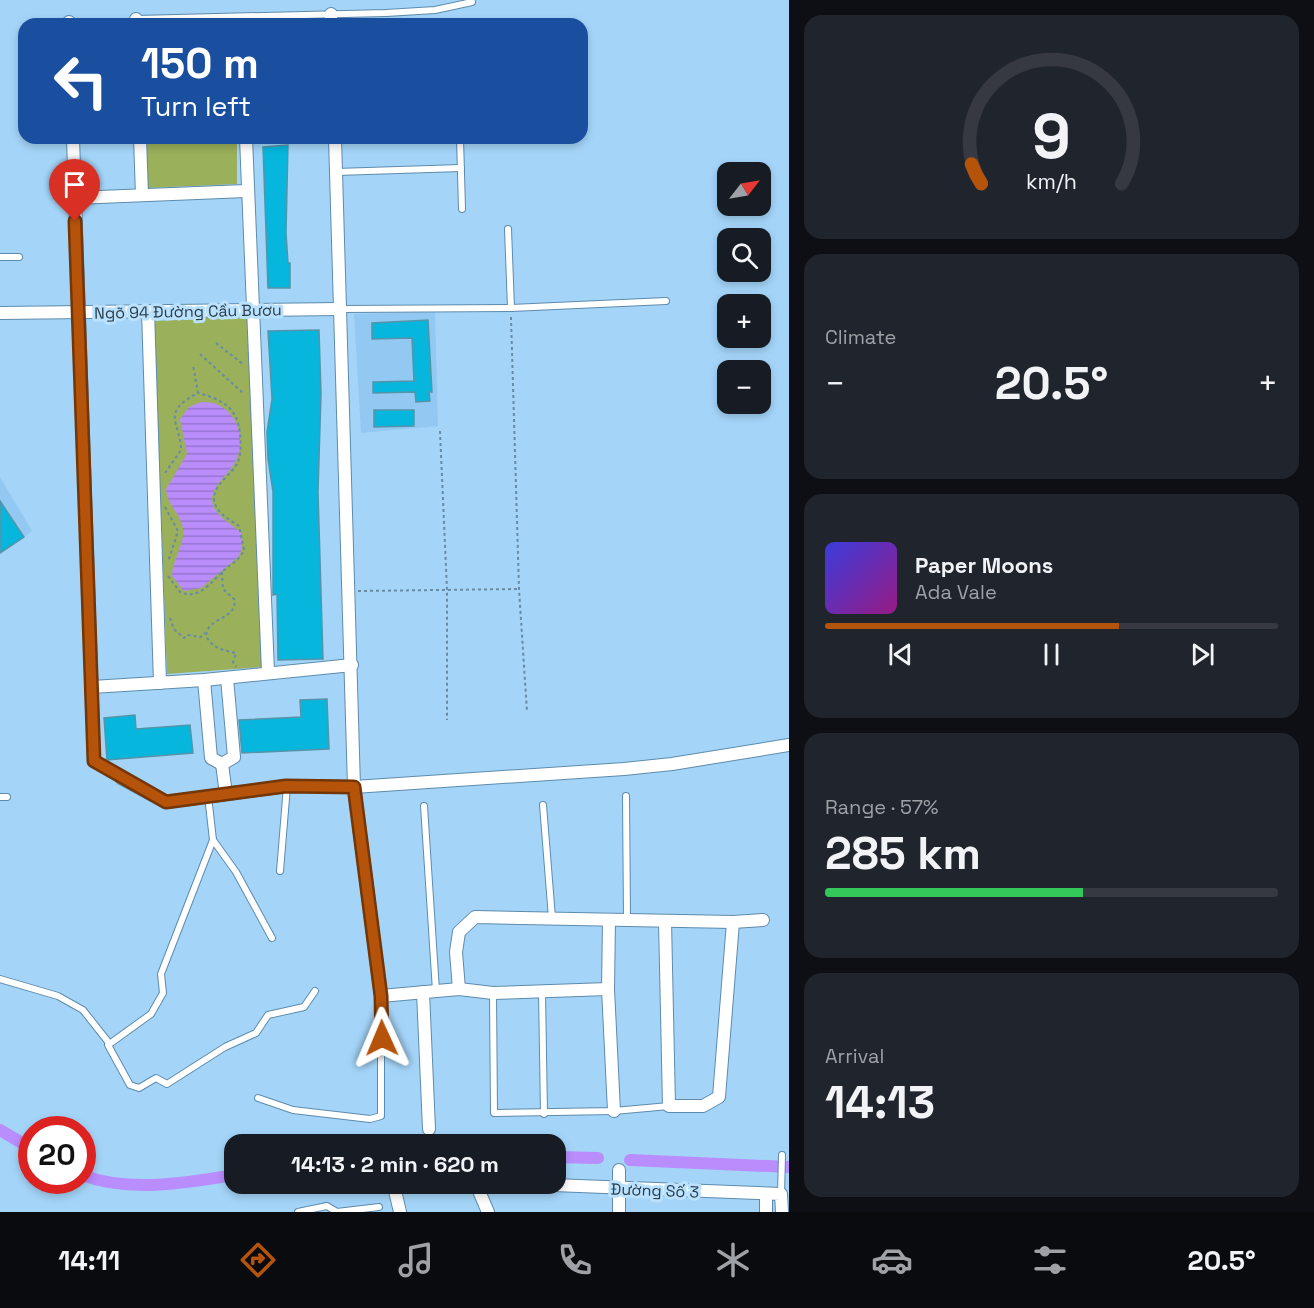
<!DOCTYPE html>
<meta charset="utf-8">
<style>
:root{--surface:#171b24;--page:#20242c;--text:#f1f3f6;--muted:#9ea1a6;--line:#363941;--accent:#b45309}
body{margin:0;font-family:"Space Grotesk",sans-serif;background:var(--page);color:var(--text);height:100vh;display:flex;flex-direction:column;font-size:22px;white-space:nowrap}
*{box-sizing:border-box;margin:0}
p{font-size:20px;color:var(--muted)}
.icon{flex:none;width:33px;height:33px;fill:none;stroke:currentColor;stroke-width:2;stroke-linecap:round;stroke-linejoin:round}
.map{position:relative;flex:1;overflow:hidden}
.details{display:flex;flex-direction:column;gap:15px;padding:15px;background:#0d0f14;width:525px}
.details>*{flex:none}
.hud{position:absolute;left:18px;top:18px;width:570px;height:126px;border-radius:18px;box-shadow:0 3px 9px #0003;background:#1a4fa0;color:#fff;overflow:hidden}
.needle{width:39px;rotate:59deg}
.buttons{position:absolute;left:717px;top:162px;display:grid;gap:12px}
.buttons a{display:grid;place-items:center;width:54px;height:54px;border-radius:12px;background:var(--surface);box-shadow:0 3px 9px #0003;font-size:30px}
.speed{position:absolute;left:18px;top:1116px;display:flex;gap:12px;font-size:30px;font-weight:700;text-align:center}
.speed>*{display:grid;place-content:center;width:78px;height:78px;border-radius:50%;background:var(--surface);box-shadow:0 3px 9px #0003;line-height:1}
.speed .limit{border:9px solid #d22;background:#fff;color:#111}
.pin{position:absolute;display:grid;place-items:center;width:51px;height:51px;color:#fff;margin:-62px -26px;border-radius:50% 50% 50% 0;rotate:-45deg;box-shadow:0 0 6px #0007}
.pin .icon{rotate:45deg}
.me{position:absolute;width:66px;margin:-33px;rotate:359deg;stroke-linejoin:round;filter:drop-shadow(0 0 4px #0008)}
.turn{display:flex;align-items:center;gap:21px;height:126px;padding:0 24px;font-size:27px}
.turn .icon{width:78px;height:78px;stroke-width:2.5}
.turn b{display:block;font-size:42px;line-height:51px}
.big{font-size:45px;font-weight:800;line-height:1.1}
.details .tile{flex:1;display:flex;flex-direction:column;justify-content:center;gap:9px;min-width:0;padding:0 21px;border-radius:18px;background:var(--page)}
.details .dial{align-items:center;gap:0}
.dial svg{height:156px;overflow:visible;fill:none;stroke:var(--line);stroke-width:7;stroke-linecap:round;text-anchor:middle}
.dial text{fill:var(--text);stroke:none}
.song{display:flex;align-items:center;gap:18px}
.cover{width:72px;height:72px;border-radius:9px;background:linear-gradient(135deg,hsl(240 70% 55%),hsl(310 70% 35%))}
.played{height:6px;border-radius:3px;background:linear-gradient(90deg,var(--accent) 65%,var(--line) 65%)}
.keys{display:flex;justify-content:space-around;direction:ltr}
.heat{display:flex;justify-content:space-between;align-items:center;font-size:33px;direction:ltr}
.charge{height:9px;border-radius:4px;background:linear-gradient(90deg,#34c759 57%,var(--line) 0)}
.trip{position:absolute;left:224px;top:1134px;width:342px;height:60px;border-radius:18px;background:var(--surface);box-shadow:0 3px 9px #0003;font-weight:800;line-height:60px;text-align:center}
.menu{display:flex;height:96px;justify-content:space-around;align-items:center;background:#090b0e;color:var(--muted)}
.menu .icon{width:42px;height:42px}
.menu .selected{color:var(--accent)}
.menu b{font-size:27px;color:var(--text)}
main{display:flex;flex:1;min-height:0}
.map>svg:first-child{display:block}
</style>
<main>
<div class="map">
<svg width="789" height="1212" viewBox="0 0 789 1212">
<defs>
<pattern id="water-rules" width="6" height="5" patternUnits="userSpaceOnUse" patternTransform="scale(1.5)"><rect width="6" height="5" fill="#ba8dfd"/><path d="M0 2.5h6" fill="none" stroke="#9774cf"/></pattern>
</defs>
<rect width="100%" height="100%" fill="#a4d5f9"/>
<g fill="#92c8f1">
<path d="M435 312 438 426 361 433 354 314Z"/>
<path d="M0 477 32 531 0 554Z"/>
</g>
<g fill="#9ab05b">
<path d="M147 138H237V184L147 188Z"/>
<path d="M200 314H213L214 318 247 317 263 667 167 674 154 321 199 319Z"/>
</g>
<path fill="url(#water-rules)" d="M201 402C231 400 249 433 236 460 230 474 213 483 212 499 212 515 231 523 241 533L242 549 238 557 201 588 184 591 172 576C172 560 185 545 183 529 181 514 167 505 166 489L187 454 180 419 189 407Z"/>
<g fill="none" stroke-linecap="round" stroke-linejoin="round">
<g stroke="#ba8dfd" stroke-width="12">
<path d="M0 1130 32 1149"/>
<path d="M555 1157 598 1158"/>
<path d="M630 1160 789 1167"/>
<path d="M82 1175C129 1193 186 1183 234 1175"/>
</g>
</g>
<g fill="#06b6dd" stroke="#5594a8" stroke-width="1.5">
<path d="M288 145 286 233 288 263H290V288H268L263 147Z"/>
<path d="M428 320 432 392H429L430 401 416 402 415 392 373 393V382L414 381 412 338 372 339V323Z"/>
<path d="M319 330 321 394 318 492 323 659 278 660 277 594 273 595V492L268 459 267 432 272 399 268 331Z"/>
<path d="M374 410H414V426L374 427Z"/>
<path d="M0 501 24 537 0 553Z"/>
<path d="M327 699 329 749 242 753 239 720 301 717 300 700Z"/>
<path d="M135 715 136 729 190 725 193 753 107 760 104 718Z"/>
</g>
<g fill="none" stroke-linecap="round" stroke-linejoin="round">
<defs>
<g id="lane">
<path d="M136 19 386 13 435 10 472 2"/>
<path d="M460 138 462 209"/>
<path d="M336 172 461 168"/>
<path d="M508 229 511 308"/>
<path d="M0 257H19"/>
<path d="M340 309 511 308 666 301"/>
<path d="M94 761 120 778"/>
<path d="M208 796 213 840 236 872 272 938"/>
<path d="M626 796 627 919"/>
<path d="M0 797H7"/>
<path d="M543 805 552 918"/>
<path d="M424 806 436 991"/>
<path d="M213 840 161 974 163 993 151 1014 108 1045 130 1085 139 1088 156 1078 167 1084 225 1047 256 1033 268 1015 304 1007 315 991"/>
<path d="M280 871 287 786"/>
<path d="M0 979 58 996 83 1010 109 1043"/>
<path d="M542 992 544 1114"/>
<path d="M493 994 494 1113 614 1111 669 1106"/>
<path d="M258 1098 293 1110 370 1119 381 1116V996"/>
<path d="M781 1194 782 1155"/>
<path d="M298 1212 327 1206 337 1212 379 1207"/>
</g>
<g id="street">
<path d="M331 14V24"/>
<path d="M136 19V24"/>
<path d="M69 22V24"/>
<path d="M73 138 94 761"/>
<path d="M140 138 142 195"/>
<path d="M246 138 268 672"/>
<path d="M335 138 354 787 381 996 459 989 493 993 608 989"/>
<path d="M75 198 246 191"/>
<path d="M148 311 160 683"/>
<path d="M0 313 340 309"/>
<path d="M204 680 211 758 222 764 234 757 227 678"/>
<path d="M92 687 204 680 352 665"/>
<path d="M222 764 226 794"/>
<path d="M121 778 166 802 287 786 354 787 624 769 672 764 789 745"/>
<path d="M609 920 608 989 614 1111"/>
<path d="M665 921 669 1106H703L719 1097 733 922"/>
<path d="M459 989 456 952 459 932 475 917 733 922 763 920"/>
<path d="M423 992 429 1129"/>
<path d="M619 1170V1212"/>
<path d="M476 1184 488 1212"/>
<path d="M528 1184 781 1194 782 1212"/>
<path d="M766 1194V1212"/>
<path d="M400 1212 395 1191 401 1184"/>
</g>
</defs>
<use href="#lane" stroke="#5d8bac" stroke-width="8"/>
<use href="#street" stroke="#5d8bac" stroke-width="14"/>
<g stroke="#688aa4" stroke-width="2" stroke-dasharray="3 3" stroke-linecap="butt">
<path d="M511 317 519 589 527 712"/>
<path d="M216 343 244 365"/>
<path d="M200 354 244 394"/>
<path d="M440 431 447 590V720"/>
<path d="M165 473 181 450C180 421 160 413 198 393L193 365"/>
<path d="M165 507 178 531 168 562"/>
<path d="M222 572 223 589 235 600C235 621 208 616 206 636 213 649 223 650 236 653L233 662 236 667"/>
<path d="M168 576 180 592C199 601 212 581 224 570 232 563 240 560 244 550L239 526C230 520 216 513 214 500 213 484 232 475 238 462 241 454 241 443 240 434 238 408 222 399 198 393"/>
<path d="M358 591 519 589"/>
<path d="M170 618 174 629 184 638 187 635 201 637 205 633"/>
</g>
<use href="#lane" stroke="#fff" stroke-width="6"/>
<use href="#street" stroke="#fff" stroke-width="12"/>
</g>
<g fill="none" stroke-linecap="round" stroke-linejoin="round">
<defs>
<path id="route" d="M75 221 94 761 166 802 286 786 354 787 381 996 382 1038"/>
</defs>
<use href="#route" stroke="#753606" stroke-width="15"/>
<use href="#route" stroke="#b45309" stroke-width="10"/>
</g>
<g text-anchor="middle" stroke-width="6" stroke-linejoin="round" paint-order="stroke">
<g font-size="16" fill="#293d4b" stroke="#bae1fe">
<text transform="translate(188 311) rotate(-1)" y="6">Ngõ 94 Đường Cầu Bươu</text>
<text transform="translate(655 1190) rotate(2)" y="6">Đường Số 3</text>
</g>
</g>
</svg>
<div class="buttons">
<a><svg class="needle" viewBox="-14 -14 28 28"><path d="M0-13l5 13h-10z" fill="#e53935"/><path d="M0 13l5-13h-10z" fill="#9ea1a6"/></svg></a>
<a><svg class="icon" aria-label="search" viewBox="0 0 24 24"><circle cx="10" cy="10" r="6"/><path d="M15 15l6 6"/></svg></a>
<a>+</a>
<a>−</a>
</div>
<div class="speed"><div class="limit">20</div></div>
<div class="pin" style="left:75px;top:221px;background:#d93025"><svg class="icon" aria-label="arrive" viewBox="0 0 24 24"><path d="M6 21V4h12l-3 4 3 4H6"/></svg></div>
<svg class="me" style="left:382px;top:1038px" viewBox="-20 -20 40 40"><path d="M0-17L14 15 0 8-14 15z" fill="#b45309" stroke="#fff" stroke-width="4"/></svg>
<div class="trip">14:13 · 2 min · 620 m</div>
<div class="hud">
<div class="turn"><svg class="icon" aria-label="left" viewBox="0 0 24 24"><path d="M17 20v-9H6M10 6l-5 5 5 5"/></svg><div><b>150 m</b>Turn left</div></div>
</div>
</div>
<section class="details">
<div class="tile dial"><svg viewBox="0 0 100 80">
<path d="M14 69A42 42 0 1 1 86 69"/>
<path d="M14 69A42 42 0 0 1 9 59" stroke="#b45309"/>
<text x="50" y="56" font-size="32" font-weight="700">9</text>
<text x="50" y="72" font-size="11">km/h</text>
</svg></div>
<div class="tile"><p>Climate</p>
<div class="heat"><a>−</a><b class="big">20.5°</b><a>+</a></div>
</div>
<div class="tile">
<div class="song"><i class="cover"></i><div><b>Paper Moons</b><p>Ada Vale</p></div></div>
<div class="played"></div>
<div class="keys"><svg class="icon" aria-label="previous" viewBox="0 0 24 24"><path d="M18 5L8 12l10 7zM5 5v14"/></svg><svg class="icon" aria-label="pause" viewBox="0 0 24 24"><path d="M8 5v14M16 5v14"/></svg><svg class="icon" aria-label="next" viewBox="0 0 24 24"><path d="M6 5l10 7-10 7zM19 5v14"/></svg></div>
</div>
<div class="tile"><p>Range · 57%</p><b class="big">285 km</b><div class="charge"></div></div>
<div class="tile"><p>Arrival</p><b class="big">14:13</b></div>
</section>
</main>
<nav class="menu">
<b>14:11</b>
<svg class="icon selected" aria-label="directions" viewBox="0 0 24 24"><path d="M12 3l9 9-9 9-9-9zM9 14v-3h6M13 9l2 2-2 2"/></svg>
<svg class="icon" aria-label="music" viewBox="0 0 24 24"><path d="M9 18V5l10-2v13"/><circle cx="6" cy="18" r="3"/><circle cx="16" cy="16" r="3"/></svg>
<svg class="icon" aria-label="phone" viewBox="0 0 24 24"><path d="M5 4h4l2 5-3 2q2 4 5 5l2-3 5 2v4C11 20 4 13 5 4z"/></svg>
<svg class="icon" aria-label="climate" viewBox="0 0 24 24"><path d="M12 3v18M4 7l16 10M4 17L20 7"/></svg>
<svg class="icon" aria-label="car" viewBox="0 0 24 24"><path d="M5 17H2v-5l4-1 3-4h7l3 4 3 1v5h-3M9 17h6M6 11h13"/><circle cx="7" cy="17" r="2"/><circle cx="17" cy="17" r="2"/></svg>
<svg class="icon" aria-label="filters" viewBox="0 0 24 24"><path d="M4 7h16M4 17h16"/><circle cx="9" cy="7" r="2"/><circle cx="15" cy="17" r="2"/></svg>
<b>20.5°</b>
</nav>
